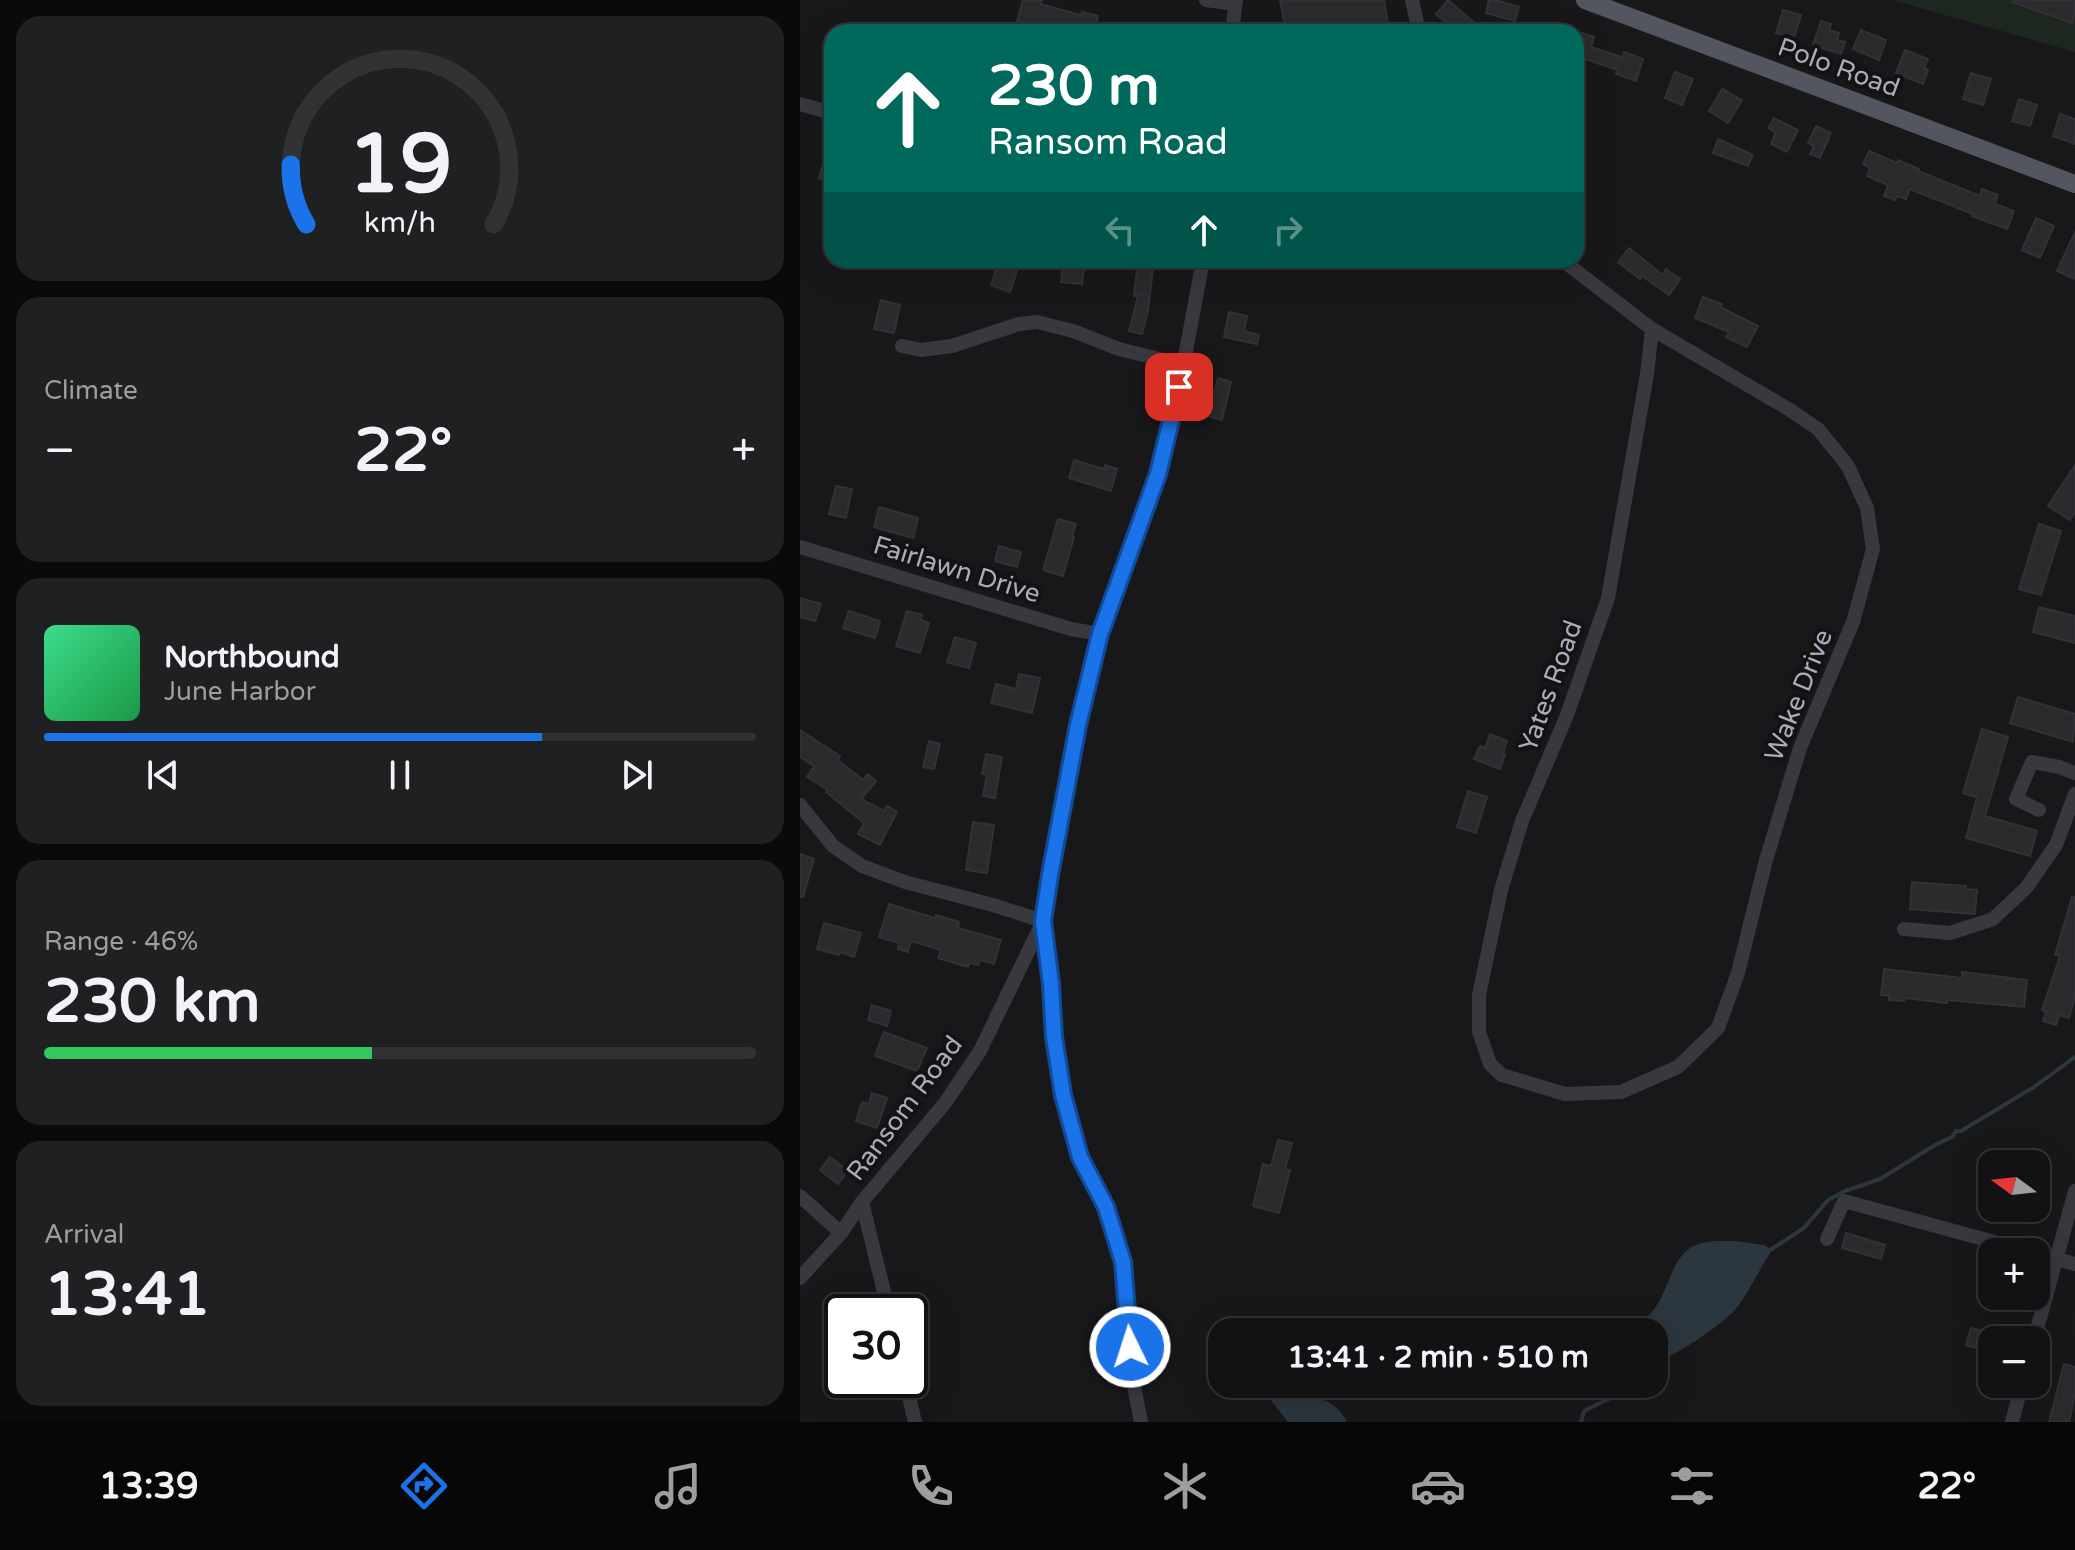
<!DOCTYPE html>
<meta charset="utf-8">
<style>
:root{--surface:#121214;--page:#1f2022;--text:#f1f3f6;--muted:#9c9ea0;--line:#313234;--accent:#1a73e8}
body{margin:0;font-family:"Varela Round",sans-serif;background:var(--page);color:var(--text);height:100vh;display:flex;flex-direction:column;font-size:30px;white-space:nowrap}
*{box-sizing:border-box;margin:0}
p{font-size:26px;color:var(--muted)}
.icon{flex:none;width:44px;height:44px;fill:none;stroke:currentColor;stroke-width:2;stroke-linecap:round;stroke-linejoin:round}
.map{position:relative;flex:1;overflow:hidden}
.panel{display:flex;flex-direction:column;gap:16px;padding:16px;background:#0a0a0b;width:800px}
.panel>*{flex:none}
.hud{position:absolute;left:24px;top:24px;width:760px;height:244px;border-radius:24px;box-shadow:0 8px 32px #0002,0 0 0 2px var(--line);background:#00695c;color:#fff;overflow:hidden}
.needle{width:52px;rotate:285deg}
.controls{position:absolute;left:1178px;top:1150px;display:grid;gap:16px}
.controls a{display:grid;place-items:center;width:72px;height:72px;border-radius:16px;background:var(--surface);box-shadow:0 8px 32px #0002,0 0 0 2px var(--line);font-size:40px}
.speed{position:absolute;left:24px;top:1294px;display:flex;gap:16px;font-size:40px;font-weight:700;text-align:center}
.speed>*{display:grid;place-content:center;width:104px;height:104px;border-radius:50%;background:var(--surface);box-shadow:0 8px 32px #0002,0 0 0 2px var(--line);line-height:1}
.speed .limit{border:4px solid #111;border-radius:12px;background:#fff;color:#111}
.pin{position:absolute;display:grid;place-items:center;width:68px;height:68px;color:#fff;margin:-34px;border-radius:16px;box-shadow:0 4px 12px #0006}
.me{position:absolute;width:88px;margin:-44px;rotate:356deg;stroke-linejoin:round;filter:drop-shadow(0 0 6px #0008)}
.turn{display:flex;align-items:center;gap:28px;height:168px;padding:0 32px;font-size:36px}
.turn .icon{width:104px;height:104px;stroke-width:2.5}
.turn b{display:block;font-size:56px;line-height:68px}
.lanes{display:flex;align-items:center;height:76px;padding:0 32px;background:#0003;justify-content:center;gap:40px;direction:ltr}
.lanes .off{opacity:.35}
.big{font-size:60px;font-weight:700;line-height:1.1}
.panel .tile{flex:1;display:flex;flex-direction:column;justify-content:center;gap:12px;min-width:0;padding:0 28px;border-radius:24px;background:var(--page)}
.panel .dial{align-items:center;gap:0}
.dial svg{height:208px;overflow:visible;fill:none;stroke:var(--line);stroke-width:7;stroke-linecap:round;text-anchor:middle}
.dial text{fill:var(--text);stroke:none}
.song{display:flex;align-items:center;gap:24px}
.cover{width:96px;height:96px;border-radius:12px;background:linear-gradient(135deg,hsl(150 70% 55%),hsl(140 70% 35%))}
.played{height:8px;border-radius:4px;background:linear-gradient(90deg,var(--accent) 70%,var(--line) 70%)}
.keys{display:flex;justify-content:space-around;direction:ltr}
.heat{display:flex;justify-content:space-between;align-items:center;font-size:44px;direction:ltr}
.charge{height:12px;border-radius:6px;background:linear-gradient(90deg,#34c759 46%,var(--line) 0)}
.trip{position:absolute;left:408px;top:1318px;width:460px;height:80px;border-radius:24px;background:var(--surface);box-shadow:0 8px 32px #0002,0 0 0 2px var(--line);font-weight:700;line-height:80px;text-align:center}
.menu{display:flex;height:128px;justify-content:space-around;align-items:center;background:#070708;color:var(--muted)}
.menu .icon{width:56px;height:56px}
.menu .on{color:var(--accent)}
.menu b{font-size:36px;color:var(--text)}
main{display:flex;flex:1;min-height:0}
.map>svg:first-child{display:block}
</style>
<main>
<section class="panel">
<div class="tile dial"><svg viewBox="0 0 100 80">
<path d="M14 69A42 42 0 1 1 86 69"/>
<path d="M14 69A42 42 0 0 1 8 46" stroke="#1a73e8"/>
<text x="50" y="56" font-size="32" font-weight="700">19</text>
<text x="50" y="72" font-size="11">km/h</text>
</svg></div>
<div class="tile"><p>Climate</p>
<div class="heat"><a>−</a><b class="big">22°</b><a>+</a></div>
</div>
<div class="tile">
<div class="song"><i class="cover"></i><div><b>Northbound</b><p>June Harbor</p></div></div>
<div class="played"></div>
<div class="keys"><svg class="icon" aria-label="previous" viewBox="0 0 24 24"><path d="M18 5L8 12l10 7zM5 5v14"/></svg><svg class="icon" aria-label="pause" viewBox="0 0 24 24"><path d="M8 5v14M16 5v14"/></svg><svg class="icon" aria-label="next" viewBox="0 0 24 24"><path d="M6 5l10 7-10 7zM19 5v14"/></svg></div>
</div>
<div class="tile"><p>Range · 46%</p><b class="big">230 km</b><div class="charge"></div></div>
<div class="tile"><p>Arrival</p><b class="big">13:41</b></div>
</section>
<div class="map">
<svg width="1275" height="1422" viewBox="0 0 1275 1422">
<rect width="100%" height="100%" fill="#18181a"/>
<path fill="#1d261f" d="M1092 0H1275V52Z"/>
<g fill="#2c363f">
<path d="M935 1241 964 1245 972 1250C961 1266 947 1296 935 1310 922 1324 872 1360 854 1361V1332H786C797 1317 817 1329 833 1325 834 1325 843 1319 844 1319 870 1302 867 1255 898 1244 909 1240 923 1241 935 1241Z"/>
<path d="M479 1395C506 1395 534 1395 547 1422H488L470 1399 472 1396Z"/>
</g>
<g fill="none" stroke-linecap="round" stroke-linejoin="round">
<g stroke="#2c363f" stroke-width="4">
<path d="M970 1250 1004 1228 1028 1200 1045 1191 1080 1179 1135 1145 1152 1137 1156 1131H1161L1234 1087 1275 1057"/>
<path d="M781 1422 784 1411 829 1389 832 1384"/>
</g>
</g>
<g fill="#2b2b2e" stroke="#323236" stroke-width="2">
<path d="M223 0H242L240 4 281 15 282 12 298 16 294 32H244L245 28 217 21Z"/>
<path d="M480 0H584L589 32H486Z"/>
<path d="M648 0 685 32H658L636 14Z"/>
<path d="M689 0H696L719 7 715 21 686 13Z"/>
<path d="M1213 0H1275V13L1272 23 1212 2Z"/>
<path d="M983 10 1001 15 994 38 976 33Z"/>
<path d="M1021 21 1031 24 1029 30 1039 33 1037 40 1045 42 1041 54 1013 45Z"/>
<path d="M1061 30 1086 40 1079 60 1053 49Z"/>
<path d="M776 31 794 37 791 47 822 57 824 52 843 59 836 81 816 74 818 70 776 56Z"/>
<path d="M1105 50 1128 59 1124 68 1128 70 1123 84 1096 73Z"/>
<path d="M875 72 893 79 882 105 865 98Z"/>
<path d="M1171 73 1191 79 1183 105 1163 99Z"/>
<path d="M922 89 942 100 928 123 909 111Z"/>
<path d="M1219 99 1237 105 1230 126 1212 121Z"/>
<path d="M1260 114 1275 119V144L1253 136Z"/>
<path d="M974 118 998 130 987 152 971 144 976 132 968 128Z"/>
<path d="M1016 126 1031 133 1020 158 1010 154 1014 146 1008 143Z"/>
<path d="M918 139 953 155 948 166 913 153Z"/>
<path d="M29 142 32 143V182L19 178Z"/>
<path d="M1069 151 1097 163 1098 160 1119 169 1118 171 1180 196 1182 189 1198 195 1195 204 1214 211 1207 229 1172 216 1173 214 1110 189 1106 199 1097 196 1095 200 1084 196 1088 185 1067 176 1070 168 1063 164Z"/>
<path d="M1236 218 1254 226 1240 258 1222 250Z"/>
<path d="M1275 232V279L1257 271Z"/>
<path d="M829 248 863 275 866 269 880 279 869 295 842 276 840 279 818 262Z"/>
<path d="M263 260H285L282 284 261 282Z"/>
<path d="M338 260H354L348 311 342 334 329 331 338 296H334Z"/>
<path d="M198 264 217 271 210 292 191 285Z"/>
<path d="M903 297 922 304 920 307 958 326 947 347 926 337 929 332 895 318Z"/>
<path d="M81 300 100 305 94 333 74 329Z"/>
<path d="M429 312 447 316 444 331 459 335 457 344 424 337Z"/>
<path d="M418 378 431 382 422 420 403 415 409 389 415 390Z"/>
<path d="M274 460 304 469 305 465 317 469 311 491 269 478Z"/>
<path d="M1275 465V512L1270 520 1248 506Z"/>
<path d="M36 486 52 489 46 518 29 514Z"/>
<path d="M79 507 118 518 113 538 74 527Z"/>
<path d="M258 519 276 524 272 537H274L263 576 243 570Z"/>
<path d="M1239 524 1261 531 1241 595 1219 589Z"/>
<path d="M199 546 221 552 217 567 195 561Z"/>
<path d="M0 598 21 604 15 621 0 617Z"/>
<path d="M1239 607 1275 616V643L1233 632Z"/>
<path d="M49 611 80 621 75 638 43 628Z"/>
<path d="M107 611 122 615 120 620 129 623 120 653 96 646Z"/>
<path d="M155 637 176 643 169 668 147 662Z"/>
<path d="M219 674 240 678 232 713 191 703 196 684 216 689Z"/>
<path d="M1218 697 1275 714 1273 742 1210 723Z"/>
<path d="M1182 729 1208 737 1185 816 1237 831 1230 856 1166 838 1177 797 1163 793Z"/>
<path d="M0 730 40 756 38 760 63 780 68 774 76 781 61 799 84 811 87 806 97 812 80 845 58 834 64 823 26 792 28 790 7 777 14 766 0 757Z"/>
<path d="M690 734 707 741 703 753 705 754 700 769 674 759 680 746 685 748Z"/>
<path d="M129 741 140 744 134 769 123 767Z"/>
<path d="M186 754 202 757 195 798 183 796 187 775 182 774Z"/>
<path d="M668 791 687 797 676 833 657 827Z"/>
<path d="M173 822 194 825 187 873 166 870Z"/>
<path d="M0 854 14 859 3 897H0Z"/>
<path d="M1112 882 1166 886V889L1177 890 1175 914 1110 909Z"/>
<path d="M1272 897H1275V997L1269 1018 1259 1015 1256 1025 1243 1021 1246 1012 1242 1010 1260 956 1255 955Z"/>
<path d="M89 904 135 918 136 915 159 922 158 928 201 940 194 964 180 960 178 965 170 963 168 967 138 958 141 950 111 941 108 952 98 949 99 943 79 937Z"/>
<path d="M24 923 61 933 54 957 40 952 39 955 17 949Z"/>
<path d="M1084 969 1162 978V972L1227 980 1224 1007 1147 1000V1003L1105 998 1104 1001 1089 1000V996L1081 995Z"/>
<path d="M72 1005 91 1011 87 1026 68 1020Z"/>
<path d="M84 1032 127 1048 117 1071 75 1056Z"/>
<path d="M72 1093 87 1098 77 1128 56 1121 62 1102 69 1104Z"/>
<path d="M478 1140 492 1143 485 1169 490 1170 479 1213 453 1206 463 1164 471 1166Z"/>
<path d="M30 1157 48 1171 38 1184 20 1170Z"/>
<path d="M1046 1233 1085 1245 1081 1259 1042 1248Z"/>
<path d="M1171 1328 1188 1333 1183 1350 1166 1345Z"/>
<path d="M1264 1364 1275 1367V1393L1269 1422H1249Z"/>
</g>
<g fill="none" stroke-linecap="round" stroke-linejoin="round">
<g stroke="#38393f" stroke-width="14">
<path d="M406 0 435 4"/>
<path d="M612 0 619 32"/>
<path d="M432 32 436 0"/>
<path d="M0 104 32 113"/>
<path d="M762 260 852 329 990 410 1018 429 1048 466 1067 508 1073 549 1053 622 1000 748 966 860 938 973 918 1028 878 1067 821 1092 765 1094 702 1075 690 1064 679 1032V995L701 890 722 821 767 715 808 598 847 374 852 329"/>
<path d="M102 346 121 350 152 346 219 324 237 322 273 331 319 349 383 365"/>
<path d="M0 547 271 629 300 634"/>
<path d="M0 805 33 846 62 866 105 882 193 905 243 921 251 984 254 1037 263 1095 280 1157 306 1207 323 1262 332 1376 341 1422"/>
<path d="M1239 810 1216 799 1232 762 1259 767 1275 773"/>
<path d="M1104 929 1150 933 1193 919 1226 888 1256 845 1275 794"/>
<path d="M0 1196 41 1233"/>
<path d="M62 1202 89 1312"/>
<path d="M1027 1239 1044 1201 1231 1252"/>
<path d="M1236 1253 1275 1264"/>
<path d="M0 1278 41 1233 62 1202 145 1103 180 1051 243 921 250 875 284 695 300 634 358 474 375 410 403 260"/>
<path d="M1234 1340 1275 1191"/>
<path d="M105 1380 115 1422"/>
<path d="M1212 1422 1222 1384"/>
</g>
<path stroke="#54565f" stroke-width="18" d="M785 0 1275 184"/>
</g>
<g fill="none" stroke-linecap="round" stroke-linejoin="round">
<defs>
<path id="route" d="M330 1347 323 1262 306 1207 280 1157 263 1095 254 1037 251 984 243 921 250 875 278 725 300 634 358 474 379 387"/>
</defs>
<use href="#route" stroke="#114b97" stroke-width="20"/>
<use href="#route" stroke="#1a73e8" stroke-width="14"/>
</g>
<g text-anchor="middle" stroke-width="8" stroke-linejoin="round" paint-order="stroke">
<g font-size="26" fill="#a9adbb" stroke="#131315">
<text transform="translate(1039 67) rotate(20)" y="9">Polo Road</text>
<text transform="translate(157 569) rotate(17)" y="9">Fairlawn Drive</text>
<text transform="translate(750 686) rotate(-70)" y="9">Yates Road</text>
<text transform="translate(998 695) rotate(-68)" y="9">Wake Drive</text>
<text transform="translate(104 1108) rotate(-53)" y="9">Ransom Road</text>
</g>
</g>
</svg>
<div class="controls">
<a><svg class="needle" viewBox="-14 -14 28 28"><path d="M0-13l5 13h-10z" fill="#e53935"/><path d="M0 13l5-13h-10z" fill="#9c9ea0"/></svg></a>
<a>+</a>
<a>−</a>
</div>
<div class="speed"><div class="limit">30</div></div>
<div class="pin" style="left:379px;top:387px;background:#d93025"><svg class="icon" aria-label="arrive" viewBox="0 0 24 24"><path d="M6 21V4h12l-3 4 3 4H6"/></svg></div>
<svg class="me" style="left:330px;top:1347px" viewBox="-20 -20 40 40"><circle r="17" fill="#1a73e8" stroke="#fff" stroke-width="3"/><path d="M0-11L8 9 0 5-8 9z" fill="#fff"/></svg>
<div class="trip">13:41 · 2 min · 510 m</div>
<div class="hud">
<div class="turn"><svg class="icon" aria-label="ahead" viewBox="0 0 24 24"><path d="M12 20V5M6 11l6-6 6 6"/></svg><div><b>230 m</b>Ransom Road</div></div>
<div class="lanes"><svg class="icon off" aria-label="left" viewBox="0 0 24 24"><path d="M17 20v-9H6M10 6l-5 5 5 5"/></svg><svg class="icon" aria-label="ahead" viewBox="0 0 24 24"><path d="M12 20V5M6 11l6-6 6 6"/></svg><svg class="icon off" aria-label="right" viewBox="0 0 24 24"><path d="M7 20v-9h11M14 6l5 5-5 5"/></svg></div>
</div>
</div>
</main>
<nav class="menu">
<b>13:39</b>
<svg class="icon on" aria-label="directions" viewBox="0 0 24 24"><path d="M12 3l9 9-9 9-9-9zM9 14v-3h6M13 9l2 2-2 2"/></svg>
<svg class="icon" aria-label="music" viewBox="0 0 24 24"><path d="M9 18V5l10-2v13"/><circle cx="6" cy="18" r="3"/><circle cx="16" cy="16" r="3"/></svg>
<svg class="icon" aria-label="phone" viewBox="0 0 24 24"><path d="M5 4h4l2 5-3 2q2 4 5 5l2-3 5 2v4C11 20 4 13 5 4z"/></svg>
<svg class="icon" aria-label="climate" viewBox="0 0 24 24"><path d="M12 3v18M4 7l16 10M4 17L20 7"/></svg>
<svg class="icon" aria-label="car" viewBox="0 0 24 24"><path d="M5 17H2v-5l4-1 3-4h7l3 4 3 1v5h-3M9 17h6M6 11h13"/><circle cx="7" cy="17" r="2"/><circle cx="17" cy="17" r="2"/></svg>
<svg class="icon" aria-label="filters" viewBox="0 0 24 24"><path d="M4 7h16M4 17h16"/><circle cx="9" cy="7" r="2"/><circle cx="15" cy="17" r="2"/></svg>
<b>22°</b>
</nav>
